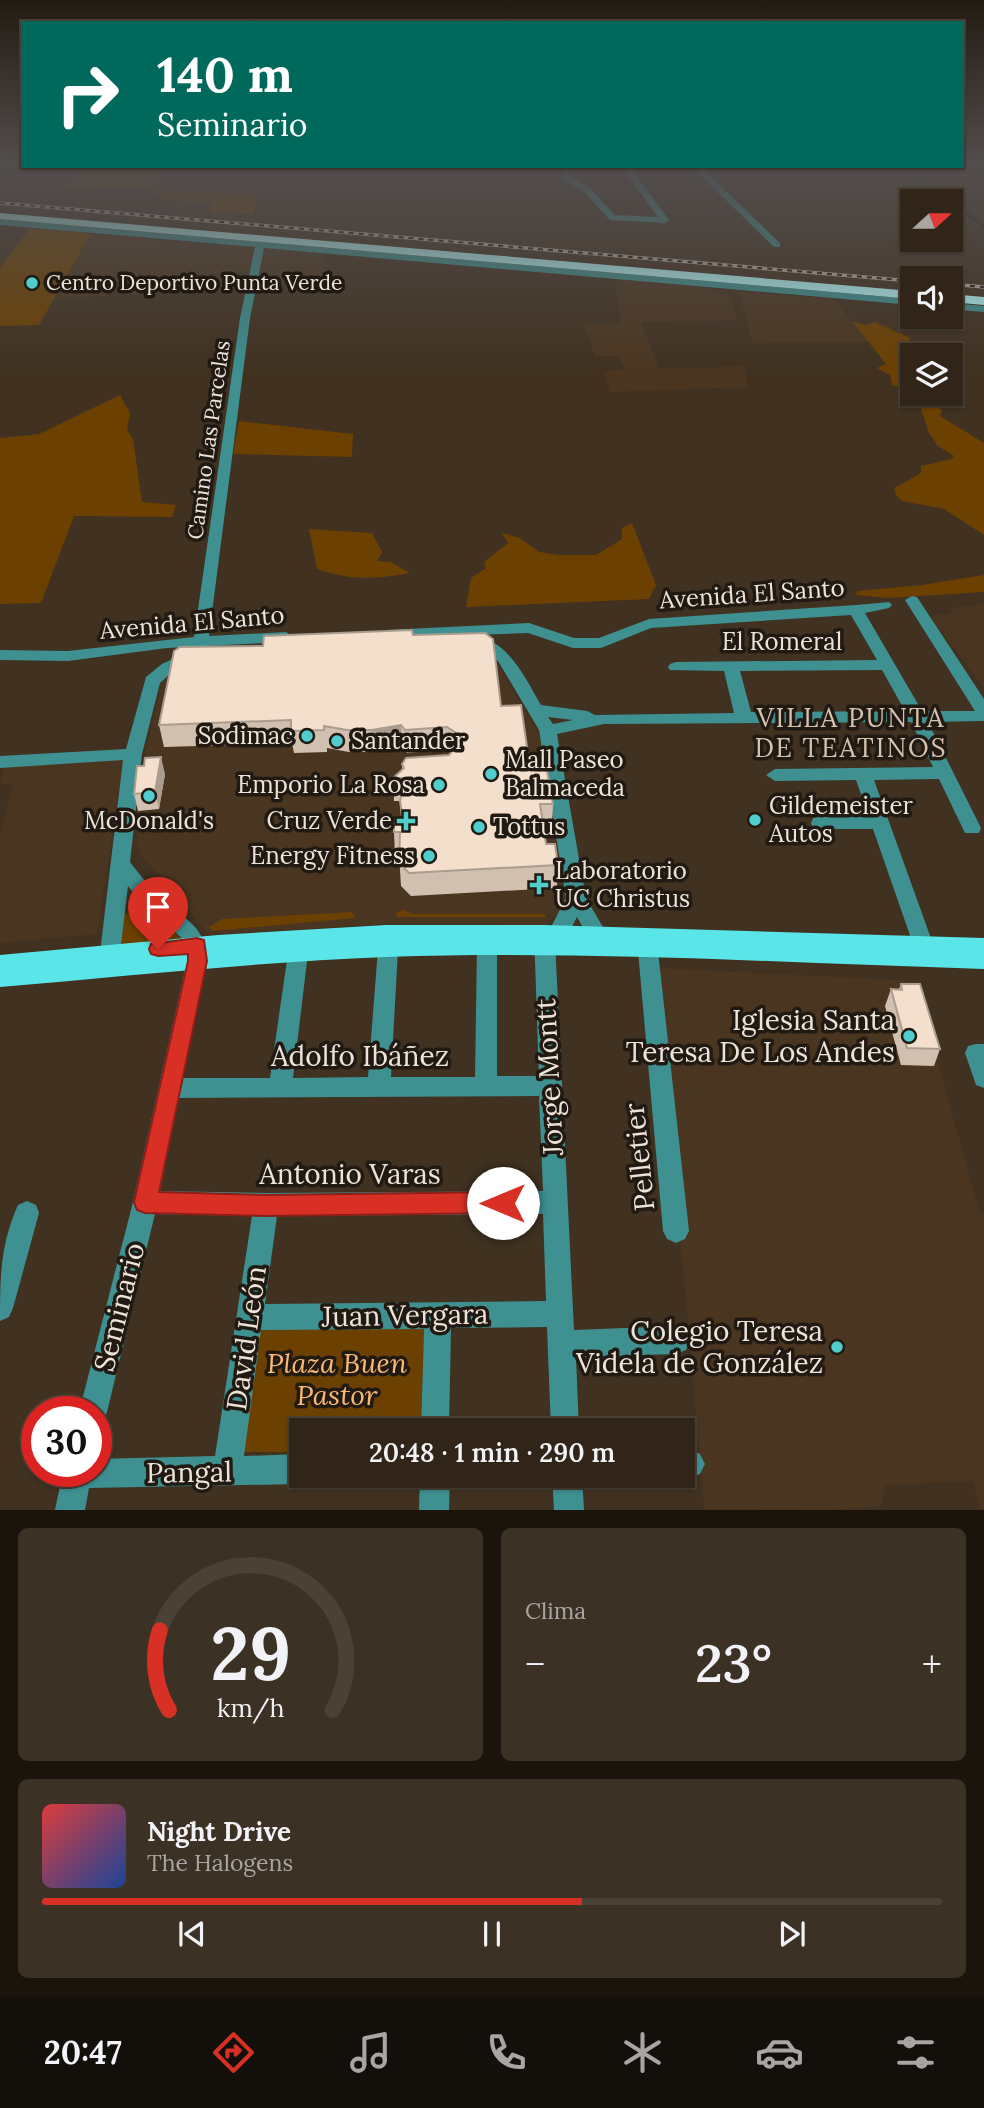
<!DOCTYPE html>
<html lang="es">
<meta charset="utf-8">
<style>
:root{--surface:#302518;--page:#3c3125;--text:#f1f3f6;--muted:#a8a5a2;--line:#4b4237;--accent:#d93025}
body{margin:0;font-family:Lora,serif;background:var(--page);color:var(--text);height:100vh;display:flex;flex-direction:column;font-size:26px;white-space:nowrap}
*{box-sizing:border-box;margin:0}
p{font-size:23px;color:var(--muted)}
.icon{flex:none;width:38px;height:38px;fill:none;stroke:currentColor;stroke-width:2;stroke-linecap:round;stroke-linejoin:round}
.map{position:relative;height:1510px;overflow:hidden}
.details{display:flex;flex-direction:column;gap:18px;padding:18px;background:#1a140d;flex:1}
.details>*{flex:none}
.banner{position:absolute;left:21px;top:21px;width:943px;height:147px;border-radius:0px;box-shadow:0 2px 5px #0004,0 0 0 2px var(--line);background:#00695c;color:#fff;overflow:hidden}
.needle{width:46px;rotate:69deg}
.fabs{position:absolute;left:900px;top:189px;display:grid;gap:14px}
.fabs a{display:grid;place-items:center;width:63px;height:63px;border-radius:0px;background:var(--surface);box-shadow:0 2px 5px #0004,0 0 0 2px var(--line);font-size:35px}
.speed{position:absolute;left:21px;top:1396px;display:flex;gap:14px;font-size:35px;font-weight:700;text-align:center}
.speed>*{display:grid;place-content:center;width:91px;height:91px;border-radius:50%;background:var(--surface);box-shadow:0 2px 5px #0004,0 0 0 2px var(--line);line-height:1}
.speed .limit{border:10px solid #d22;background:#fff;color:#111}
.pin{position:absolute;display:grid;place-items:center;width:60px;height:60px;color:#fff;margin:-72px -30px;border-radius:50% 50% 50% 0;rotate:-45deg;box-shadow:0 0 7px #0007}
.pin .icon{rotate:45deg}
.me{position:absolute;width:77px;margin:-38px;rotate:270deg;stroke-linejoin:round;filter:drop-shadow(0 0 5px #0008)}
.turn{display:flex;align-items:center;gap:24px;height:147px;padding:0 21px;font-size:32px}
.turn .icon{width:91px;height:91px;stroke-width:2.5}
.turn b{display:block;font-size:49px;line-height:60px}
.big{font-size:52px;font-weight:600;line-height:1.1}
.details .card{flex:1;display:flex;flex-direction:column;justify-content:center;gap:10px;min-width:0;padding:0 24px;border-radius:10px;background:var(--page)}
.details .dial{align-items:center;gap:0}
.dial svg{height:182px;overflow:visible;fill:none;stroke:var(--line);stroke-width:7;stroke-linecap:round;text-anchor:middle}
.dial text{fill:var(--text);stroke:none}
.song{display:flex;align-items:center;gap:21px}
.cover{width:84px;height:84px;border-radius:10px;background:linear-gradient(135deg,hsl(0 70% 55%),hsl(220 70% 35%))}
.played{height:7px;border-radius:4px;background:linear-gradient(90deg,var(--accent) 60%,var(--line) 60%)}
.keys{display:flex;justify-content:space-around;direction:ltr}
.heat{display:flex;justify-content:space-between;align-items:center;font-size:38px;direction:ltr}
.details .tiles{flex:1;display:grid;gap:18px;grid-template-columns:1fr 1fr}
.card:last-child{grid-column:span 2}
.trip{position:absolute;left:289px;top:1418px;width:406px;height:70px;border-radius:0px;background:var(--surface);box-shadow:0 2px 5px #0004,0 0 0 2px var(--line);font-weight:600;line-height:70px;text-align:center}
.menu{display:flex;height:112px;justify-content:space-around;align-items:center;background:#130f0a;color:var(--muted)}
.menu .icon{width:49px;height:49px}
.menu .selected{color:var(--accent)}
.menu b{font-size:32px;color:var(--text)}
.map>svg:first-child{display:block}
</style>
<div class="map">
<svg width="984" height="1510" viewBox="0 0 984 1510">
<rect width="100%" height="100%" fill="#403120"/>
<g fill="#4a3620">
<path d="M91 234 325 254V278L249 277V272L210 273 205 292 124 295 129 280 110 282 106 296 56 298Z"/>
<path d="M615 279 708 287 719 294 730 295 737 320 641 322 659 369 745 366 748 387 610 392 603 371 625 370 618 356H595L584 325 621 323Z"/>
<path d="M739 292 833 299 870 342 752 343Z"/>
<path d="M984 604V687L929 616 953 613 949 608Z"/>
<path d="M491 654 541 737 574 896 546 925 396 923 209 935 142 856 136 843 145 752 162 681 169 671Z"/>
<path d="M124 757 97 934 0 943V837L13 783 0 784 4 767Z"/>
<path d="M657 968 915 981 980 1213H984V1509H981L973 1481 885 1485 882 1506 828 1510 704 1509Z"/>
</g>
<g fill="#6c4000">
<path d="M79 166H168L161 186 173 192 257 194 254 214 210 212 212 203 161 199 153 189 62 190Z"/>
<path d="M30 228 91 234 39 325 0 326V268Z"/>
<path d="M852 321 866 325 875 322 910 338 906 351 937 355H912V394C925 394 932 402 942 410L940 416 984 443V535L944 509 902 501 896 495 894 488 921 473V466L951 459 954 456 938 446 929 433 919 403 904 387 893 386 890 375 877 368 886 364Z"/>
<path d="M120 395 130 413 127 430 133 439 142 502 176 505 172 517 74 516 41 603 0 604V438L39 434Z"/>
<path d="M239 421 353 434 352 457 233 454Z"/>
<path d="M632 523 656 585 649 599 466 607 471 578 486 568 484 562 508 543 502 533 520 538 539 552 560 555H596L622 539V528Z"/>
<path d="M309 529 372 533 382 552 377 561 391 562 410 573C376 579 350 581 317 569Z"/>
<path d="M984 575V592L887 598 855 595 858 591 922 585Z"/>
<path d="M144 906 180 938 116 946 118 915 138 912Z"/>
<path d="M403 910 413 914H545V917H397L396 913Z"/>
<path d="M352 912 355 918 212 931 209 927 222 919Z"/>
<path d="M258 1329H424L421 1430H301V1452H241Z"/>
</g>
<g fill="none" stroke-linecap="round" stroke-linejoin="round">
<g stroke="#122323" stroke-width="2">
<path d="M898 166 949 201"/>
<path d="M950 202 984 226"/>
</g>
<g fill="#3e9091" fill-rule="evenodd">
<path d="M566 166H574L568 176 588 186 615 215 658 217 621 166H629L669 220 665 223 610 220 582 190 561 179Z"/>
<path d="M691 166H700L780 243V247H774Z"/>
<path d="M0 219 912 299V305L264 248 250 318 209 636 286 632 294 637 286 642 167 648 68 661 0 660V650L68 651 194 637 240 318 255 247 0 225Z"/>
<path d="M950 303 984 306V312L950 309Z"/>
<path d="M912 596 917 597 984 699V721L928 722 981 828 979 833H965L939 779 874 780 933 944 930 950 923 952 916 950 913 944 873 829H820L813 828 811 823 813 818 820 817H869L856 780 775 781 766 775 775 769 933 767 911 722 604 724 557 734 586 898 607 934 604 940 597 942 590 940 577 917 565 940 555 941 574 1330 676 1326 686 1330 690 1340 686 1350 676 1354 576 1357 579 1430H551L547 1327 451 1328 449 1430H421L424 1329 261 1330 244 1456 301 1454V1475H313L311 1479 301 1484 89 1488 85 1510H55L63 1472H96V1459L215 1456 252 1216 155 1214 107 1412 103 1422 96 1425V1412H79L133 1202 187 961V946L183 939 142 904 128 886 120 953 117 959 110 961 103 959 100 953 123 760 0 768V756L126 749 146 677 162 664 187 652H199L201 655 199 658 174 670 160 683 142 754 130 862C138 872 146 883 155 893 178 917 207 923 207 961L183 1078H270L288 953 291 947 298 945 305 947 308 953 293 1078 368 1077 378 949 381 943 388 941 395 943 398 949 391 1077H475L477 947 480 941 487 939 494 941 497 947V1076H539L534 933 537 927 544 925 551 927 566 898 539 730 498 661 485 651 466 645 464 642 466 639C504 629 526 680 541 705L587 711 595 715 734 713 724 671 670 670 668 667 670 664 676 662 877 660 851 615 651 628 601 648H573L528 633 391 638 386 636 383 633 386 630 529 623 574 638H599L649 619 856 605 889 602 892 605 889 608 865 613 922 711H975L905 600ZM882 670 905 711 751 712 740 671ZM548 717 573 720 553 724ZM539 1096 543 1191 266 1193 160 1191 179 1098ZM543 1214 546 1301 265 1304 277 1216Z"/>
<path d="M648 943 655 945 658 951 689 1231 685 1239 676 1243 667 1239 663 1231 638 951 641 945Z"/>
<path d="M976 1044H984V1088L976 1085 965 1053 968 1046Z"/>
<path d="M27 1201 36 1205 39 1213 13 1308 9 1317 0 1321C0 1278 0 1245 18 1205Z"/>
<path d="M690 1449 700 1454 705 1464 700 1474 682 1480 672 1475H682V1450Z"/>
<path d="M420 1475H450L449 1510H419Z"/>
<path d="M552 1475H582L584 1510H554Z"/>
</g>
<path fill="#5ae6e8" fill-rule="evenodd" d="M386 925H544L984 938V969C785 963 585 950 386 957 257 962 128 976 0 987V955L218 935Z"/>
<g fill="#b4fcfc" fill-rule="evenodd">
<path d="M0 213 912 291V299L0 219Z"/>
<path d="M950 294 984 297V305L950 302Z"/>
</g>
<defs>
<g id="rail">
<path d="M0 203 912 281"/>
<path d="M950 284 984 287"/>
</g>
</defs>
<use href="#rail" stroke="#bcb0a4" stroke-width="3.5"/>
<use href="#rail" stroke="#211a13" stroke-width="2" stroke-dasharray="5" stroke-linecap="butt"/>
</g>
<g fill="#d1c0af">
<path d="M413 635 501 706 528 754 553 804 552 826 543 827 546 844 558 865 557 888 411 896 401 886 399 855H395L394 832 401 820 400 801H394L393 778 402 770V764L449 755 452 752 448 750 407 753 403 747 374 752H349L327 748V752L294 753 292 743 164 747 159 725 263 646Z"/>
<path d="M165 774 159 809 138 811 134 794Z"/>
<path d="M901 984 940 1049 934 1066 901 1065 885 1006 891 989H899Z"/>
</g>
<g fill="#aa9c8e">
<path d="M401 725 403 747 374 752 372 730Z"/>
<path d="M161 757 165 774 159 809 155 792Z"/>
</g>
<g fill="#f3dfcb" stroke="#aa9c8e" stroke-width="2">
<path d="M412 630 413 635 485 633 493 639 501 706 521 705 528 754 544 753 553 804H540L546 844H555L558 865 409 873 399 863 400 832H394V820H403L400 801 405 778H393L404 768 402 764 406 758 449 755 459 743 456 733 447 727 405 730 401 725 372 730H347L324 726V730L291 731V720L159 725 174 651 180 647 263 646 264 636Z"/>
<path d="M161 757 155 792 134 794 137 766H144L145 758Z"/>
<path d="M901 984H920L940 1049 907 1048 891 989 902 990Z"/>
</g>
<linearGradient id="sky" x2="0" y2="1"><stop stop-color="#231b12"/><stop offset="0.44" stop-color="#534e4e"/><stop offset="1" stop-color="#534e4e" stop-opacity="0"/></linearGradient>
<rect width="984" height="374" fill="url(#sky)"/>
<path fill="#d93025" stroke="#8d1f18" stroke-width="2" d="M197 938 204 940 207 961 159 1192 266 1195 503 1192 511 1195 514 1203 511 1210 503 1213 266 1216 145 1213 137 1210 134 1202 188 961V954L158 956 151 954 149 949 151 944Z"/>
<g fill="#52cdce" stroke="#211a13" stroke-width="2.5">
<circle cx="32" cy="283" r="7"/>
<circle cx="307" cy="736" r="7"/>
<circle cx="337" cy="741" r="7"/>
<circle cx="491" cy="774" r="7"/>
<circle cx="439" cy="785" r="7"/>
<circle cx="149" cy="796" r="7"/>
<circle cx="755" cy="820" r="7"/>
<path d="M402.5 810.5h7v7h7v7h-7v7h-7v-7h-7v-7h7z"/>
<circle cx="479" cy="827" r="7"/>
<circle cx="429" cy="856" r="7"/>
<path d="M535.5 874.5h7v7h7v7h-7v7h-7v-7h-7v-7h7z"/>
<circle cx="909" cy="1036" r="7"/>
<circle cx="837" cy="1347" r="7"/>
</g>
<g text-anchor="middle" stroke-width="7" stroke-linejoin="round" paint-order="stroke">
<g font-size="21" fill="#ede3d9" stroke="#211a13" text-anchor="start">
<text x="46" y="290">Centro Deportivo Punta Verde</text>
</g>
<g font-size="21" fill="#ede3d9" stroke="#211a13">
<text transform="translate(209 440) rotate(-82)" y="7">Camino Las Parcelas</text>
</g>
<g font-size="24" fill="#ede3d9" stroke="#211a13">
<text transform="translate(752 594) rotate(-4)" y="8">Avenida El Santo</text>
<text transform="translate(192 623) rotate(-5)" y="8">Avenida El Santo</text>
<text x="782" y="650">El Romeral</text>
</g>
<g font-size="24" fill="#ede3d9" stroke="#211a13" text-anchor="start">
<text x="293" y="744" text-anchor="end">Sodimac</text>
<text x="351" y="749">Santander</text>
<text x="505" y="768">Mall Paseo<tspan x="505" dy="28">Balmaceda</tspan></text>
<text x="425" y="793" text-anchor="end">Emporio La Rosa</text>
<text x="769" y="814">Gildemeister<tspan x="769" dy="28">Autos</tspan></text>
<text x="149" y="829" text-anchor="middle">McDonald's</text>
<text x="392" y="829" text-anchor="end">Cruz Verde</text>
<text x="493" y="835">Tottus</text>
<text x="415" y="864" text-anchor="end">Energy Fitness</text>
<text x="555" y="879">Laboratorio<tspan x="555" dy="28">UC Christus</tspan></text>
</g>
<g font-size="26" letter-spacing="2" fill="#d6c2ae" stroke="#211a13">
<text x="851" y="727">VILLA PUNTA<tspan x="851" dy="30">DE TEATINOS</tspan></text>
</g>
<g font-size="28" fill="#ede3d9" stroke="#211a13" text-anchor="end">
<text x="895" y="1030">Iglesia Santa<tspan x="895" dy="32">Teresa De Los Andes</tspan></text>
<text x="823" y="1341">Colegio Teresa<tspan x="823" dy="32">Videla de González</tspan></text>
</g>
<g font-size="28" fill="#ede3d9" stroke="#211a13">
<text x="360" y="1066">Adolfo Ibáñez</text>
<text transform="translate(549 1077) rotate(-93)" y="10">Jorge Montt</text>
<text transform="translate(639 1157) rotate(-96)" y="10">Pelletier</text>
<text x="350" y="1184">Antonio Varas</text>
<text transform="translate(119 1307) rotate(-76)" y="10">Seminario</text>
<text transform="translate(405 1315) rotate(-1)" y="10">Juan Vergara</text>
<text transform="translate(246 1338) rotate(-82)" y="10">David León</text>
<text transform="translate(189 1472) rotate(-1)" y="10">Pangal</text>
</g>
<g font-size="28" font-style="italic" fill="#fab971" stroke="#211a13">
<text x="337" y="1373">Plaza Buen<tspan x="337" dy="32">Pastor</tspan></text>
</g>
</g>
</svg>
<div class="fabs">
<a><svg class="needle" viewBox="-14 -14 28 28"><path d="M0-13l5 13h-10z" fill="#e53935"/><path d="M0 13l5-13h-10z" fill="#a8a5a2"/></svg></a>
<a><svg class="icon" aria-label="sound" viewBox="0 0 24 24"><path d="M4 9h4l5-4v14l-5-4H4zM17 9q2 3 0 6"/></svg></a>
<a><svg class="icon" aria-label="layers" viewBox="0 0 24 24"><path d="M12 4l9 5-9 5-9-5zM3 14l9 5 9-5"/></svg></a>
</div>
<div class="speed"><div class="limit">30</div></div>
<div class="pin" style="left:158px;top:949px;background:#d93025"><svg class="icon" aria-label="arrive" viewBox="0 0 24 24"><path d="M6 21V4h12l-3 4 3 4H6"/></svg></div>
<svg class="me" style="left:503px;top:1203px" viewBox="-20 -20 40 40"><circle r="19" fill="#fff"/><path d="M0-13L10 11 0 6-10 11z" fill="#d93025"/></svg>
<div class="trip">20:48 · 1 min · 290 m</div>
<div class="banner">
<div class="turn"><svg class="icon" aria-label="right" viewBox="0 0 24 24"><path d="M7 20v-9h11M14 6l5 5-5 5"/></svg><div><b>140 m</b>Seminario</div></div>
</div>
</div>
<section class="details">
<div class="tiles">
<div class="card dial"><svg viewBox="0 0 100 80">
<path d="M14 69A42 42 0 1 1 86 69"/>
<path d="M14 69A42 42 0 0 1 10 34" stroke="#d93025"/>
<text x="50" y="56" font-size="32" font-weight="700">29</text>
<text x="50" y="72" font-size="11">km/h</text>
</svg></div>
<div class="card"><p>Clima</p>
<div class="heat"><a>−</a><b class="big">23°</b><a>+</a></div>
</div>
<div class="card">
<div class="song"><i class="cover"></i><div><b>Night Drive</b><p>The Halogens</p></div></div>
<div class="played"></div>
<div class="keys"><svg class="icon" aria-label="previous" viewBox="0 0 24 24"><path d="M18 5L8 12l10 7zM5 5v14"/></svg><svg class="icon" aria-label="pause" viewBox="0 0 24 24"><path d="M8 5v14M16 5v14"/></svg><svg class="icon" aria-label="next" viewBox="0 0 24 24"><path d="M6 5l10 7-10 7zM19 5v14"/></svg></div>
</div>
</div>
</section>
<nav class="menu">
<b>20:47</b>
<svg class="icon selected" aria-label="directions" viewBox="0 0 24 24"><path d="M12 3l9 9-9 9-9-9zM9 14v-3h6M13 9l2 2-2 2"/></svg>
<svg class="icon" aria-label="music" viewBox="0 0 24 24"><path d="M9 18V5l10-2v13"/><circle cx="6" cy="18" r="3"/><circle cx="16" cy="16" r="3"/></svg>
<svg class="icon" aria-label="phone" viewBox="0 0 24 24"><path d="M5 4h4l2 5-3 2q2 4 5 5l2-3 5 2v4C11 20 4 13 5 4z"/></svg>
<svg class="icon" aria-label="climate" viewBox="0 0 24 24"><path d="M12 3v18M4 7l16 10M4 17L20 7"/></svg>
<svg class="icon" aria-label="car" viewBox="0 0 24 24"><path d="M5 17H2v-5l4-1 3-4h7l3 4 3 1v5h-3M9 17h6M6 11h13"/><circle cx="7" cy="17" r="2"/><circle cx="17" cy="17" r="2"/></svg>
<svg class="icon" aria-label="filters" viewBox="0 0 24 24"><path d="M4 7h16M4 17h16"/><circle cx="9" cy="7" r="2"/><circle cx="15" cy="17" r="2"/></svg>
</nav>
